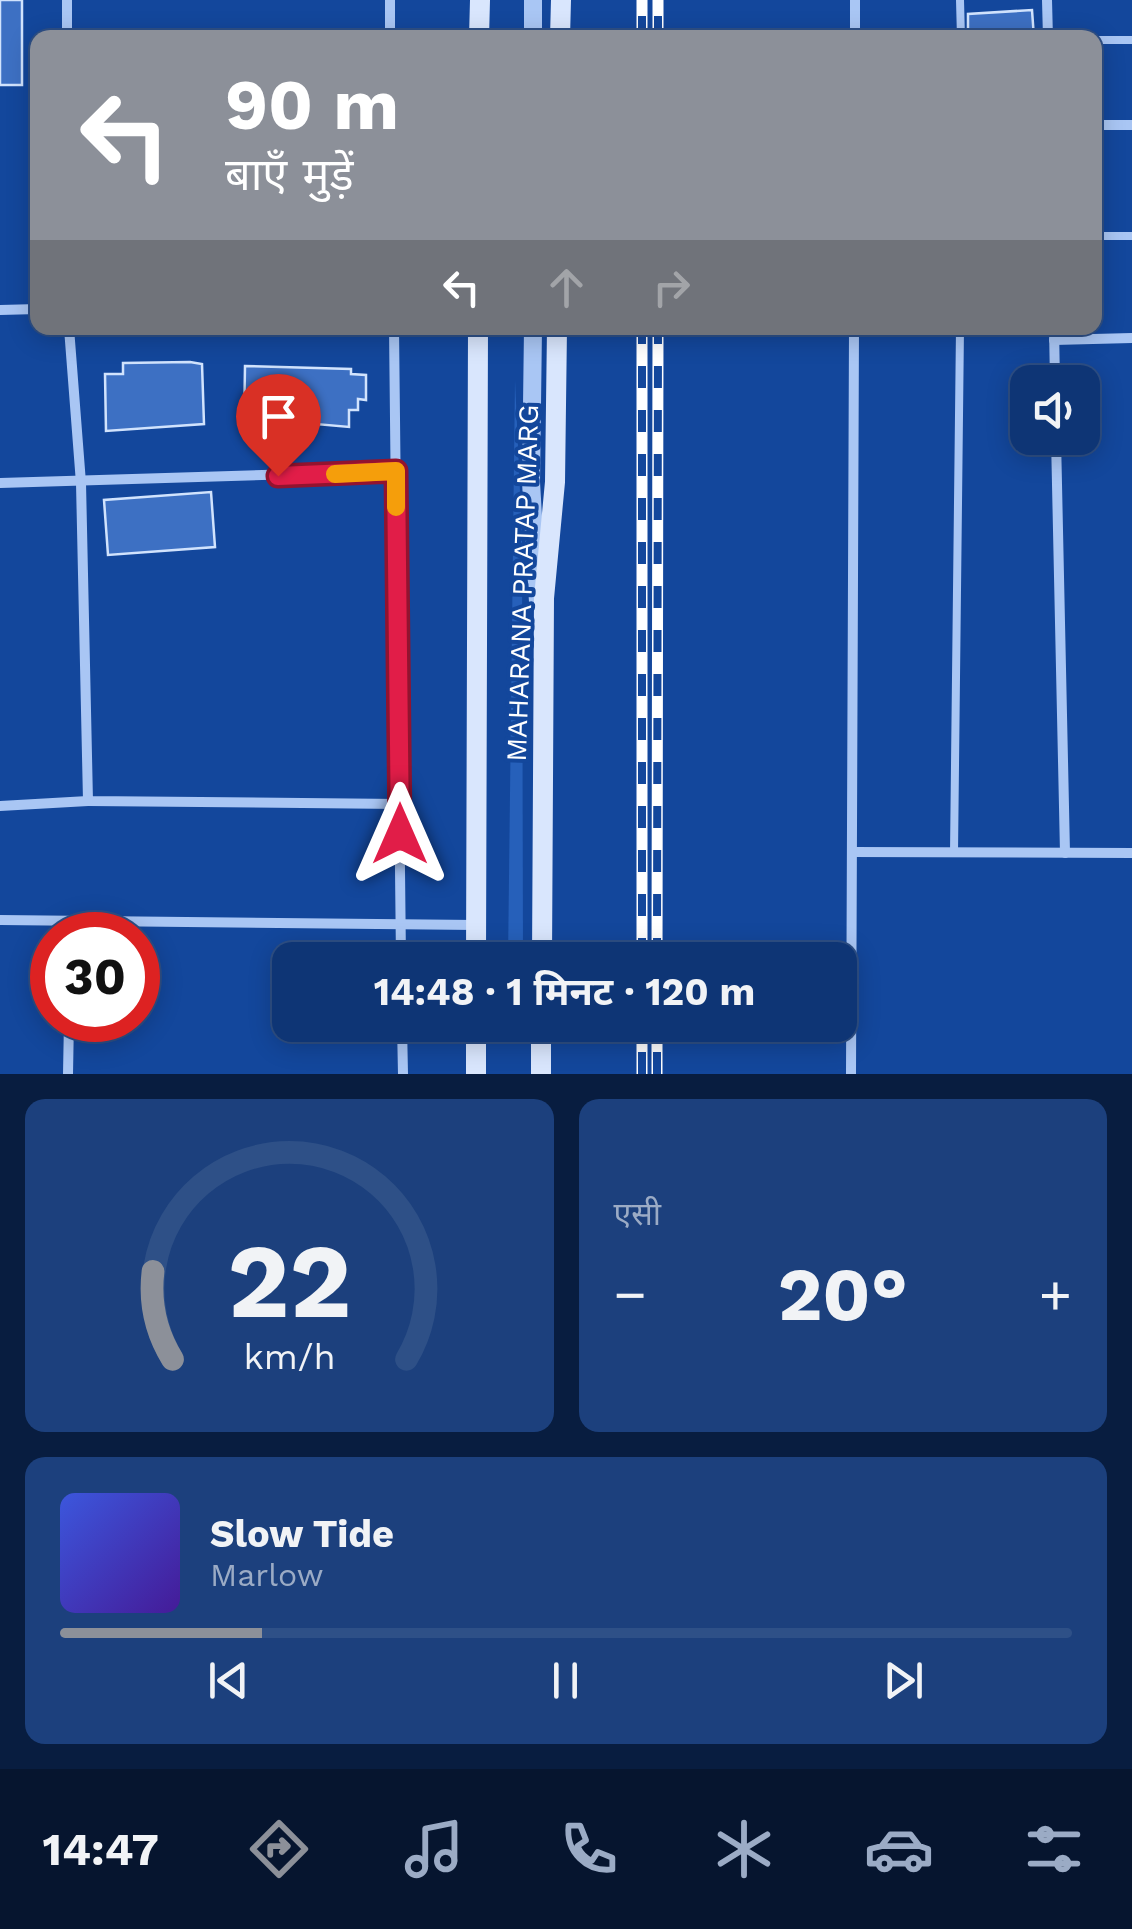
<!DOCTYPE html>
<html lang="hi">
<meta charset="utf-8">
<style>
:root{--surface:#0e3575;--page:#1c407d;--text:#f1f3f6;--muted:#9babc5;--line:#2e5087;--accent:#8c9099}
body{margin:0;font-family:"Work Sans","Noto Sans Devanagari",sans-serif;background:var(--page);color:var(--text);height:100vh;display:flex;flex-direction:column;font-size:38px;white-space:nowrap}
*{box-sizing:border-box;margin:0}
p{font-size:32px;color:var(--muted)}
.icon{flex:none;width:55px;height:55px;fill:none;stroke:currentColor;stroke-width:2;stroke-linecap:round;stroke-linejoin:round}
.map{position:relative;height:1074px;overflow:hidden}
.drawer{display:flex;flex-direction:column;gap:25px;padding:25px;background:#081d40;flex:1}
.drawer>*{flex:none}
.banner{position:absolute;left:30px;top:30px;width:1072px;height:305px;border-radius:20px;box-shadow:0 5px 25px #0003,0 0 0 2px var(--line);background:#8c9099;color:#fff;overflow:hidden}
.tools{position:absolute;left:1010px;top:365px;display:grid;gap:20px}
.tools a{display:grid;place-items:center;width:90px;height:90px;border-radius:20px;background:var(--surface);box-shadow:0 5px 25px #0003,0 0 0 2px var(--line);font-size:50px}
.speed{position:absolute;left:30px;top:912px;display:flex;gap:20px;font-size:50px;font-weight:700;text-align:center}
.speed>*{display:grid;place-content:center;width:130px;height:130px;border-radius:50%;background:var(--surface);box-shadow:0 5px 25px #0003,0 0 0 2px var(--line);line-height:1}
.speed .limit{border:15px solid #d22;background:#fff;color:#111}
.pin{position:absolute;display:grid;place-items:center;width:85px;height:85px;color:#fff;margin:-102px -42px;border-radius:50% 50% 50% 0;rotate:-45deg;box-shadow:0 0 10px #0007}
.pin .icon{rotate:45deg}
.me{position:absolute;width:110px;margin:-55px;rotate:0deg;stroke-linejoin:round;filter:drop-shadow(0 0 8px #0008)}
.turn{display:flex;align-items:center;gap:35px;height:210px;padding:0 30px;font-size:45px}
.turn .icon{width:130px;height:130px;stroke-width:2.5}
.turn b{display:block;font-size:70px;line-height:85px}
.lanes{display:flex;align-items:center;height:95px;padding:0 30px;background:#0003;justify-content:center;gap:50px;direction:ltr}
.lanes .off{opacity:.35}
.big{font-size:75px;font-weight:700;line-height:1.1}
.drawer .card{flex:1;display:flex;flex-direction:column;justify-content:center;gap:15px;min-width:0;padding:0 35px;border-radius:20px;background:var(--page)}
.drawer .dial{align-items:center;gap:0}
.dial svg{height:260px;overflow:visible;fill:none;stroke:var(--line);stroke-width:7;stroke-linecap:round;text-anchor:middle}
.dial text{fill:var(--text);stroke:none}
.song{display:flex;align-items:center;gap:30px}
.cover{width:120px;height:120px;border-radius:15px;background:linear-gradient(135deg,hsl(230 70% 55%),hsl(260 70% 35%))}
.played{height:10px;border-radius:5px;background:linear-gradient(90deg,var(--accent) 20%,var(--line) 20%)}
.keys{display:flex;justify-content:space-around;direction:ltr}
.heat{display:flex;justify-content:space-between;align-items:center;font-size:55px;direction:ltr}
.drawer .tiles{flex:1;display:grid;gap:25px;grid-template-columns:1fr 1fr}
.card:last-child{grid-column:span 2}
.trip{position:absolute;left:272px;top:942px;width:585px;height:100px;border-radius:20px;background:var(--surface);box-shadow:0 5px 25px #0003,0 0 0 2px var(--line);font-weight:700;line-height:100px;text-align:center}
.tabs{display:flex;height:160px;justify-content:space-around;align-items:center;background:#06152f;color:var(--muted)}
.tabs .icon{width:70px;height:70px}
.tabs .current{color:var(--accent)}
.tabs b{font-size:45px;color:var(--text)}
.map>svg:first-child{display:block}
</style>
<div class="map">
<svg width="1132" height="1074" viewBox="0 0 1132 1074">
<rect width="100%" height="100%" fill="#13479c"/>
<path fill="#2660ba" d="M515 380 522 536 523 960H508Z"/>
<g fill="#3d70c3" stroke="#d1e3fd" stroke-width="2.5">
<rect x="0" y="0" width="22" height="85"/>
<path d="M1032 10 1034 38H968V14Z"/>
<path d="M190 362 202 364 204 424 106 431 105 374H123V363Z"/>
<path d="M245 366 351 369V374L366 375V400L358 399V410H349V427L271 420V429L244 428Z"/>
<path d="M211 492 215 547 108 555 104 500Z"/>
</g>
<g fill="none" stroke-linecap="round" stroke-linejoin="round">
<g stroke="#a9c6f4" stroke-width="8">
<path d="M960 0 961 38"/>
<path d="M1095 40H1132"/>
<path d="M1095 236H1132"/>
<path d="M954 853 960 328"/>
</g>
<g stroke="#a9c6f4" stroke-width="10">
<path d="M67 0V38"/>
<path d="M390 0V38"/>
<path d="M1047 0 1048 38"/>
<path d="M855 38V0"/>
<path d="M1095 125H1132"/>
<path d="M0 310 38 309"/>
<path d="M69 328 81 483 88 801 400 804"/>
<path d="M394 328 401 960"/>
<path d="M1054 328 1055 382"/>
<path d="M1054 340 1132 338"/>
<path d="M1056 438 1065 853"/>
<path d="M0 483 396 471"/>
<path d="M0 806 88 801"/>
<path d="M852 852 1132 853"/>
<path d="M0 920 476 925"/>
<path d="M402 1025 403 1074"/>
<path d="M68 1074 69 1020"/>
<path d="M851 1074 854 328"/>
</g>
<g stroke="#a9c6f4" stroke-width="18">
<path d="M533 0V38"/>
<path d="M533 328 531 482 538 602"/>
</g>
<g stroke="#d9e6fd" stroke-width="20">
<path d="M479 38 480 0"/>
<path d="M560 38 561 0"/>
<path d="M476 960 478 328"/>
<path d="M542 960 544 598 555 482 557 328"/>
<path d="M476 1074V1025"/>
<path d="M541 1074V1025"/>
</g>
<defs>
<g id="rail">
<path d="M642 38V0"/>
<path d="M658 38V0"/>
<path d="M642 960V328"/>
<path d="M657 960 658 328"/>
<path d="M642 1074V1025"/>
<path d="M657 1074V1025"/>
</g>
</defs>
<use href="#rail" stroke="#fff" stroke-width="11"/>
<use href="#rail" stroke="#13479c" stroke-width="8" stroke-dasharray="22" stroke-linecap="butt"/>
</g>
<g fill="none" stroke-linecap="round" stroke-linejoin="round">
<defs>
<path id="route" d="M278 476 396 471 400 834"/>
</defs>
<use href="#route" stroke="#92132f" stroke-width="25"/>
<use href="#route" stroke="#e11d48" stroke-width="18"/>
<path stroke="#f59e0b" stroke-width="18" d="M335 474 396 471V507"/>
</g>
<g text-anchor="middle" stroke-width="8" stroke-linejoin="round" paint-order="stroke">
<g font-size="28" fill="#fff" stroke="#13479c">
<text transform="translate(522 583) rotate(-88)" y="10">MAHARANA PRATAP MARG</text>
</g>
</g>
</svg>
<div class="tools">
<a><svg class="icon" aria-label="sound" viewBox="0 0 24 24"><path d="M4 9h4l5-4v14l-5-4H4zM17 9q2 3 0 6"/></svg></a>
</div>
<div class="speed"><div class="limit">30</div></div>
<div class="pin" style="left:278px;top:476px;background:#d93025"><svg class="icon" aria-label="arrive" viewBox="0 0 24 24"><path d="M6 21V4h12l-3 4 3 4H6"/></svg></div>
<svg class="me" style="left:400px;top:834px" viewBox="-20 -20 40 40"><path d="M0-17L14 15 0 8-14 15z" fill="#e11d48" stroke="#fff" stroke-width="4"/></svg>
<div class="trip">14:48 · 1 मिनट · 120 m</div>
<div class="banner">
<div class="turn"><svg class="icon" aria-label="left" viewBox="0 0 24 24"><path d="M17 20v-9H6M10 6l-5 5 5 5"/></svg><div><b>90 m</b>बाएँ मुड़ें</div></div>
<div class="lanes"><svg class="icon" aria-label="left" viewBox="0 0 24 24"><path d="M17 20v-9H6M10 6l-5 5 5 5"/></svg><svg class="icon off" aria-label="ahead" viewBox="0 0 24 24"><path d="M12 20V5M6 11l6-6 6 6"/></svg><svg class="icon off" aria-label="right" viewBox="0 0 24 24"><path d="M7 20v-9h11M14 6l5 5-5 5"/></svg></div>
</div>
</div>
<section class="drawer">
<div class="tiles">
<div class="card dial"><svg viewBox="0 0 100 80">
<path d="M14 69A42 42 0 1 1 86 69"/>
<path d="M14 69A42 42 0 0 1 8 42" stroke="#8c9099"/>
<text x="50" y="56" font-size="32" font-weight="700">22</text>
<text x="50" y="72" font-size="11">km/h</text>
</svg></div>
<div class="card"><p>एसी</p>
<div class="heat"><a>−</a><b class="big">20°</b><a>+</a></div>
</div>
<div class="card">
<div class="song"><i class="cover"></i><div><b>Slow Tide</b><p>Marlow</p></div></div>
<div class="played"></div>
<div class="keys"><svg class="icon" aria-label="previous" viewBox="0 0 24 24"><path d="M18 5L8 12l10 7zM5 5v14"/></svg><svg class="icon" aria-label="pause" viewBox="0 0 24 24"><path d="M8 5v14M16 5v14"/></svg><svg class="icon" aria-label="next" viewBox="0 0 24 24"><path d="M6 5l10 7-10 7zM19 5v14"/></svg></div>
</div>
</div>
</section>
<nav class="tabs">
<b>14:47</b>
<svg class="icon current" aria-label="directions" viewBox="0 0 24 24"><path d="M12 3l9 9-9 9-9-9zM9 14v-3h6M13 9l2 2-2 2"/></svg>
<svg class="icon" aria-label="music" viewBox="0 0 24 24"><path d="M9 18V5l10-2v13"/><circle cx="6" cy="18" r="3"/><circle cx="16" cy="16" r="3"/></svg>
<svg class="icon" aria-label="phone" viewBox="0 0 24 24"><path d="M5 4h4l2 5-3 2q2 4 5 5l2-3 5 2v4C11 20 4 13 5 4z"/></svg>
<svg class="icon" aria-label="climate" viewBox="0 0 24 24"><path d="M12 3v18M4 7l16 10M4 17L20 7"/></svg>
<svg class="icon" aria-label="car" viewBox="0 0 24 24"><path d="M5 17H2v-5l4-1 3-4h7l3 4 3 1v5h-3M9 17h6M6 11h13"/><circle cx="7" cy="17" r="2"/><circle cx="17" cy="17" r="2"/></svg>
<svg class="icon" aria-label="filters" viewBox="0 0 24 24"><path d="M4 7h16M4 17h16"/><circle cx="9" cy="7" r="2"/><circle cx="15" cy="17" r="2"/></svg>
</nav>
